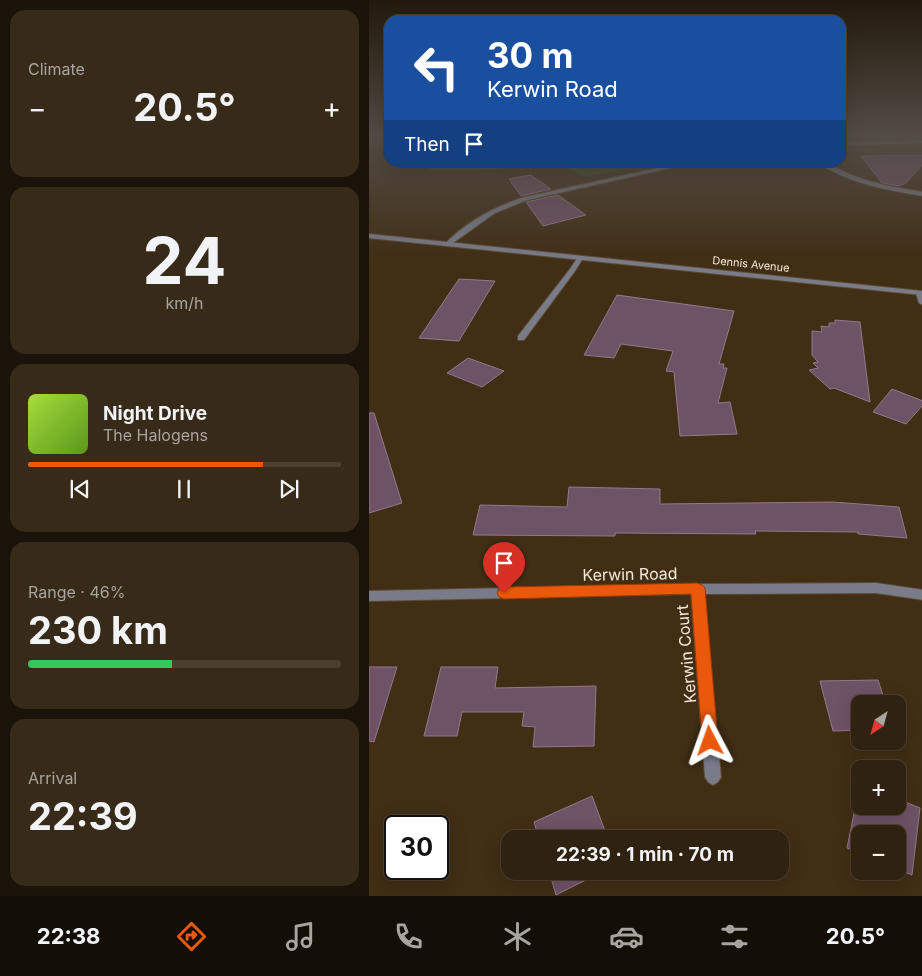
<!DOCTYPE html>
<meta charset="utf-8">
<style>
:root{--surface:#302210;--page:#382a19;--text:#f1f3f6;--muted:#a8a49f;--line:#4b3f30;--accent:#ea580c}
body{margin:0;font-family:Inter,sans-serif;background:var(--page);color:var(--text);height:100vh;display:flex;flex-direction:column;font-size:19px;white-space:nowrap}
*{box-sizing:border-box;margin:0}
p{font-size:16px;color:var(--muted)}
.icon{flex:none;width:28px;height:28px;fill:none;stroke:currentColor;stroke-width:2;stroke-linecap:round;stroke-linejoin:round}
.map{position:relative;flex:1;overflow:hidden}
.side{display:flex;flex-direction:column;gap:10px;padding:10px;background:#1a1309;width:369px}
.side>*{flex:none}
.guide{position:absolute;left:15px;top:15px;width:462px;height:152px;border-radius:15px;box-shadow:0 5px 20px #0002,0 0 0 1px var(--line);background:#1a4fa0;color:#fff;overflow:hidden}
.needle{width:32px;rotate:216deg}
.tools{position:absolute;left:482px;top:695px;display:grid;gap:10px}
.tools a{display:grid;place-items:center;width:55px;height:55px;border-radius:10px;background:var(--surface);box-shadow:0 5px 20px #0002,0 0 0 1px var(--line);font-size:25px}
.speed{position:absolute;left:15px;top:815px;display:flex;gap:10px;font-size:25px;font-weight:700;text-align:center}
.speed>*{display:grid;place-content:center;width:65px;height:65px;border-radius:50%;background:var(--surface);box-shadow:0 5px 20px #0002,0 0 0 1px var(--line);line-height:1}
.speed .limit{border:2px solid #111;border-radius:8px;background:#fff;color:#111}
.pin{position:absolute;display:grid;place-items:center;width:42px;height:42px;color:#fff;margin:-51px -21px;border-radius:50% 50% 50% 0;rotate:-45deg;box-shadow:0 0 5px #0007}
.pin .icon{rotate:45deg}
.me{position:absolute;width:55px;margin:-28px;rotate:356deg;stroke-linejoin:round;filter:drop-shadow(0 0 4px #0008)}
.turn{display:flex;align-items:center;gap:18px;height:105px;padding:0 20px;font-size:22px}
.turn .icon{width:65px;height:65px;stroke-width:2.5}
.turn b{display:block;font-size:35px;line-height:42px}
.then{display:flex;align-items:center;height:48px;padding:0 20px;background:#0003;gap:10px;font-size:19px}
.big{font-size:38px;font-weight:700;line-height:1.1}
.side .card{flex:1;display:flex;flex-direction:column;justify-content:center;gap:8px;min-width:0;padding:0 18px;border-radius:15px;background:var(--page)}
.side .dial{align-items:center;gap:0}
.dial b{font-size:65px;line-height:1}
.song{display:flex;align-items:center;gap:15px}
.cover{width:60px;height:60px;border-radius:8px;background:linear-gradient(135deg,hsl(80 70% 55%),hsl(90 70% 35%))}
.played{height:5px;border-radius:2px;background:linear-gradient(90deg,var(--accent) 75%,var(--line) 75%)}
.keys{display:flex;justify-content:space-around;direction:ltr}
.heat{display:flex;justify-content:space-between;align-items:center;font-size:28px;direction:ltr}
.charge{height:8px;border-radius:4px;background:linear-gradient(90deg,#34c759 46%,var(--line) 0)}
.trip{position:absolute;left:132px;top:830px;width:288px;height:50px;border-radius:15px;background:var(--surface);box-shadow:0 5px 20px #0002,0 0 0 1px var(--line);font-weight:700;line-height:50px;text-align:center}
.tab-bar{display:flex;height:80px;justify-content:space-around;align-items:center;background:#130e06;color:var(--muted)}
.tab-bar .icon{width:35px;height:35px}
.tab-bar .active{color:var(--accent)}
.tab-bar b{font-size:22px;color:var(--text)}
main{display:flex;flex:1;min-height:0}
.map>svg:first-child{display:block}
</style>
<main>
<section class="side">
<div class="card"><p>Climate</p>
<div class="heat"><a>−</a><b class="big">20.5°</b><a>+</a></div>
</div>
<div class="card dial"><b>24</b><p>km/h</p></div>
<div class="card">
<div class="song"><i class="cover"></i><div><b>Night Drive</b><p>The Halogens</p></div></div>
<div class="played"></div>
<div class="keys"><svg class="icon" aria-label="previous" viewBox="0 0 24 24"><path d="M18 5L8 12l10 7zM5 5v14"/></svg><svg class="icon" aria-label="pause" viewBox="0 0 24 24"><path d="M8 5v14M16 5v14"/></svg><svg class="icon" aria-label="next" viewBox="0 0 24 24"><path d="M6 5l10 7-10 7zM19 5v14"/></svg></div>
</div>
<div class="card"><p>Range · 46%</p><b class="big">230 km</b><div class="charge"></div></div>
<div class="card"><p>Arrival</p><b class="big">22:39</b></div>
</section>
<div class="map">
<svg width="554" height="896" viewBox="0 0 554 896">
<rect width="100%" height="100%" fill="#402e15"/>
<g fill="#364a22">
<path d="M65 163V162L160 163 133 169 60 171Z"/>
<path d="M190 163H287L215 177Z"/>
</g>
<g fill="#6e5265" stroke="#95778b">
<path d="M554 155V164L537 183 530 186 513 183 492 156Z"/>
<path d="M162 175 182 189 152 196 140 179Z"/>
<path d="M189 195 217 215 174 226 157 202Z"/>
<path d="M90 279 126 281 90 341 50 338Z"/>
<path d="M248 295 365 311 350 364H355L354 368H358L349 403 361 402 368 434 311 436 305 372 297 371 304 351 252 344 245 358 215 355Z"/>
<path d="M466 320 491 322 501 402 465 388 461 389 440 370 449 368 444 363 449 362 443 355V331L453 332 452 326 460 327V323H466Z"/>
<path d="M99 358 135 371 113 387 78 373Z"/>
<path d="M523 389 554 401V405L537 424 504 412Z"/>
<path d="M0 413H5L33 503 0 513Z"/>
<path d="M200 487 291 489V504L464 502 530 507 538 538 489 534V532L386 531 387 534 246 533V536L104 535 111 505 198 507Z"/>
<path d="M0 667H28L5 742 0 741Z"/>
<path d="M72 667H129L126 688 227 686 225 746 164 747 166 727 153 726 155 712H93L88 736H55Z"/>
<path d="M509 680 517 704H491V730L464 731 451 681Z"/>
<path d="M491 784V806H529V799L551 808 543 875 529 869V834H491V853L478 848Z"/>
<path d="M223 796 239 839H170L165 822Z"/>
<path d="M180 871H235L187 895Z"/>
</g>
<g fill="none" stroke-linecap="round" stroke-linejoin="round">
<defs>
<g id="minor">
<path d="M554 141V143L472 145V143Z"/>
<path d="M316 162H328L158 200 126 213 81 245 76 244C97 222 127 206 156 197Z"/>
<path d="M448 162C461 162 475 173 488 177 509 185 531 188 554 192V196C517 190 478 183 448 162Z"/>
<path d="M209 257 214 258 206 271 155 340H149V336L201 269Z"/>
<path d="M548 291H554V305L550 303 547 293Z"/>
<path d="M507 583 554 590V600L507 593 335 594 352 777 349 782 344 785 339 782 336 777 322 594 0 601V591L328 584Z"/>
</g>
<path id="tertiary" d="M0 234 554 291V295L0 238Z"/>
</defs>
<use href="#minor" stroke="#5d4c35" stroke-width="2"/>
<use href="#tertiary" stroke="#5d4c35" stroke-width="2"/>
<use href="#minor" fill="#797b89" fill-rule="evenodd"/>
<use href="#tertiary" fill="#797b89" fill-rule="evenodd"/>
</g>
<linearGradient id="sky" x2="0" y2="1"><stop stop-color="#23190c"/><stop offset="0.52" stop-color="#534c46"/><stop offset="1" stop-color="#534c46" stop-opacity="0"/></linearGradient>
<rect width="554" height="261" fill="url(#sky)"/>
<path fill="#ea580c" stroke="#983908" d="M328 583 333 585 336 588 349 741 347 747 341 749 335 747 333 741 322 594 135 599 130 597 128 593 130 589 135 587Z"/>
<g text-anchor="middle" stroke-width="5" stroke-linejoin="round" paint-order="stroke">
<g font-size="11" fill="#f4e8da" stroke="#402e15">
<text transform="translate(382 264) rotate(6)" y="4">Dennis Avenue</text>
</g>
<g font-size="16" fill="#f4e8da" stroke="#402e15">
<text transform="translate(261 574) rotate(-1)" y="6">Kerwin Road</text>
<text transform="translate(317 654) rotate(-95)" y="6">Kerwin Court</text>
</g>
</g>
</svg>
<div class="tools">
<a><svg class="needle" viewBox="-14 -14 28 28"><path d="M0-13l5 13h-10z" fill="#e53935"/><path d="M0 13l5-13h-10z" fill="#a8a49f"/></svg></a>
<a>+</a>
<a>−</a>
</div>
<div class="speed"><div class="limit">30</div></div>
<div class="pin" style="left:135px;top:593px;background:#d93025"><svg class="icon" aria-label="arrive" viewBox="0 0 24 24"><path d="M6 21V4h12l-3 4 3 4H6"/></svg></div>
<svg class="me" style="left:341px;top:741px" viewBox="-20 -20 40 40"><path d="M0-17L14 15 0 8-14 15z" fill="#ea580c" stroke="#fff" stroke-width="4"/></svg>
<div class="trip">22:39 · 1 min · 70 m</div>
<div class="guide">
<div class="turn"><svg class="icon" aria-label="left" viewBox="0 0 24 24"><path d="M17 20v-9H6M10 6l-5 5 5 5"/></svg><div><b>30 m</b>Kerwin Road</div></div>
<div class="then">Then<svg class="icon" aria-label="arrive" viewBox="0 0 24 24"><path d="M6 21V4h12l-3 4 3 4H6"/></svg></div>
</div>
</div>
</main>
<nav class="tab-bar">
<b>22:38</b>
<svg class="icon active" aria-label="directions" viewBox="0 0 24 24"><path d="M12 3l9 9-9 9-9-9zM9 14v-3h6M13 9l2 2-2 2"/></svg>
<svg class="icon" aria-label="music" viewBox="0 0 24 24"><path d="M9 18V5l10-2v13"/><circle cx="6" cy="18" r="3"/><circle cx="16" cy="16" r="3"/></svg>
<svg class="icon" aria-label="phone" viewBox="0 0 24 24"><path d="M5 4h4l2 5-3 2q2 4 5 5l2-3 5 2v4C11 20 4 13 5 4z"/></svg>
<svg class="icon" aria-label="climate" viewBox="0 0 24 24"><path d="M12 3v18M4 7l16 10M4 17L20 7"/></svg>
<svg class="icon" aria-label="car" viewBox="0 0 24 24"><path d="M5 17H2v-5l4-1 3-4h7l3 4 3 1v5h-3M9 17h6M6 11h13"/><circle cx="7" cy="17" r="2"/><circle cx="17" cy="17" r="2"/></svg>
<svg class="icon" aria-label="filters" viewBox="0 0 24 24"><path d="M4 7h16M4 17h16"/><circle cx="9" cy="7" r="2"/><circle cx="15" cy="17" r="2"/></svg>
<b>20.5°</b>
</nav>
